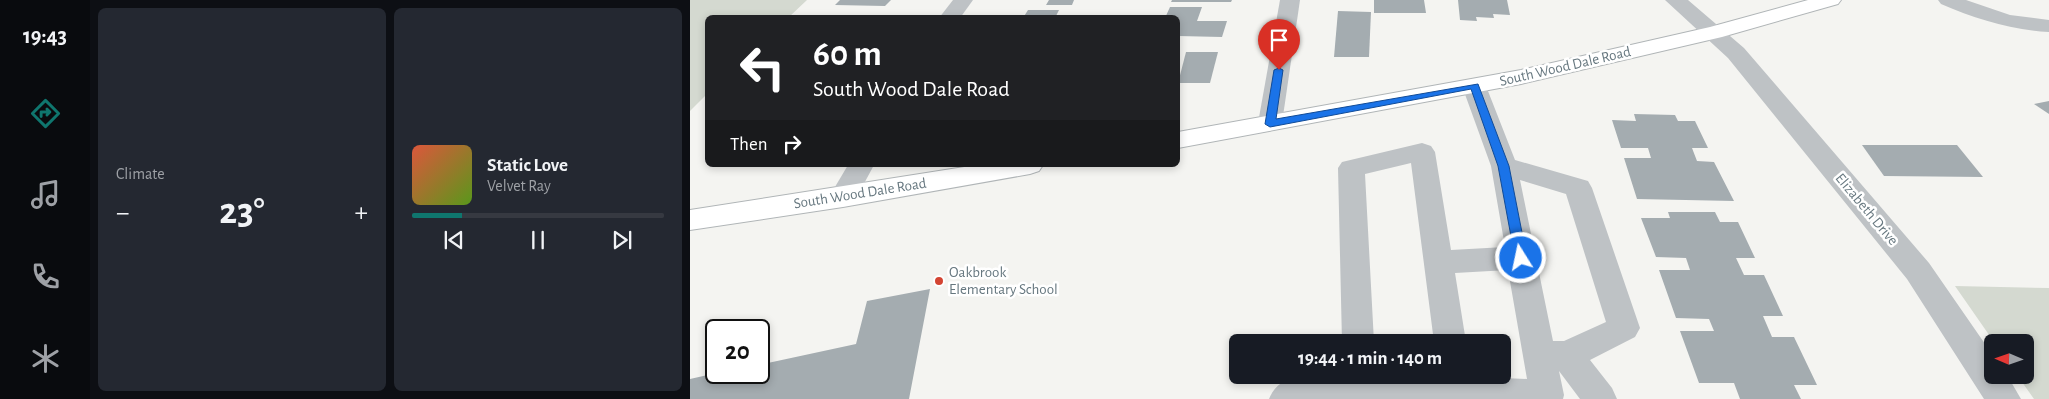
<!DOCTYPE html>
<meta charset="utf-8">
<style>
:root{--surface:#171b24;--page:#242831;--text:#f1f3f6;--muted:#9ea1a6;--line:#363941;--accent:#0f766e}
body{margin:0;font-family:"Alegreya Sans",sans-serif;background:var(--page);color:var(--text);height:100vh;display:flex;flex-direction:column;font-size:19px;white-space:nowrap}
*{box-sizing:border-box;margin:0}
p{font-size:16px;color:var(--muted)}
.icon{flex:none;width:28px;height:28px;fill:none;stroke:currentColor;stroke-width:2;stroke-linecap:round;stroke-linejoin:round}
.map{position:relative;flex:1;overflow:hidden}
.details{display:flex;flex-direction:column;gap:8px;padding:8px;background:#0d0f14;width:600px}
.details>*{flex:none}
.banner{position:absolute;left:15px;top:15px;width:475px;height:152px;border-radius:8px;box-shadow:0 2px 8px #0003;background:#202124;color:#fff;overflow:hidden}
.needle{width:32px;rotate:272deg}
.controls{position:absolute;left:1294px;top:334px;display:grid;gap:10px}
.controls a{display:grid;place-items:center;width:50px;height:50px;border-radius:8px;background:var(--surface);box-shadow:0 2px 8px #0003;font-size:25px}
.speed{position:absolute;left:15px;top:319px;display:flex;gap:10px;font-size:25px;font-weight:700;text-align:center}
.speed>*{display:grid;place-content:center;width:65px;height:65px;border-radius:50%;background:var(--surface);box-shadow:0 2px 8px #0003;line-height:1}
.speed .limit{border:2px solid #111;border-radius:8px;background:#fff;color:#111}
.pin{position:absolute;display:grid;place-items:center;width:42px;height:42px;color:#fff;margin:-51px -21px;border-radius:50% 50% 50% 0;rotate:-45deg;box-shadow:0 0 5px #0007}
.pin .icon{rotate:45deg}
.me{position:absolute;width:55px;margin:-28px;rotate:350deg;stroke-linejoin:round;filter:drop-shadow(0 0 4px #0008)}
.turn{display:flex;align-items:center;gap:18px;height:105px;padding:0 25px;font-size:22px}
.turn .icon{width:65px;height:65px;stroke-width:2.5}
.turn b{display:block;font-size:35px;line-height:42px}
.then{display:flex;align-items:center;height:48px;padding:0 25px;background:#0003;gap:10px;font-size:19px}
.big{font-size:38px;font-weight:700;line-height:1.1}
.details .tile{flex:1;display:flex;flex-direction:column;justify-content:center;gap:8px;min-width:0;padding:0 18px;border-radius:8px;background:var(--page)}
.song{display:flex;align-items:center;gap:15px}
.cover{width:60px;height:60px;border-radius:8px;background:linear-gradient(135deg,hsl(10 70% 55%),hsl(90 70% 35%))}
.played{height:5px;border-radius:2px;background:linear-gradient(90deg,var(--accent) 20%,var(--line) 20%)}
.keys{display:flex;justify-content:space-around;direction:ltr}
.heat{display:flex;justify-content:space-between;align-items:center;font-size:28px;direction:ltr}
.details .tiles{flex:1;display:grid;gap:8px;grid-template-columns:repeat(2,1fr)}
.trip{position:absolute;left:539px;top:334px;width:282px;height:50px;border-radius:8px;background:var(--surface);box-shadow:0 2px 8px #0003;font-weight:700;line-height:50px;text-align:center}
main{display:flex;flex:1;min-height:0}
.menu{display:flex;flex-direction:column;width:90px;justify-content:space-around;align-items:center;background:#090b0e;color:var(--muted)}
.menu .icon{width:35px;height:35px}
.menu .selected{color:var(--accent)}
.menu b{font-size:22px;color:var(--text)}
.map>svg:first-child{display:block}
</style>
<main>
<nav class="menu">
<b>19:43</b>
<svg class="icon selected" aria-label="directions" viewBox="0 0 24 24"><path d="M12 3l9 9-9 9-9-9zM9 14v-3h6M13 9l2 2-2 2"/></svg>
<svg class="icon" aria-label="music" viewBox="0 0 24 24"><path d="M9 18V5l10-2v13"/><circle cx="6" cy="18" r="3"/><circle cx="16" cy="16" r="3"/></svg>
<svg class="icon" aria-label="phone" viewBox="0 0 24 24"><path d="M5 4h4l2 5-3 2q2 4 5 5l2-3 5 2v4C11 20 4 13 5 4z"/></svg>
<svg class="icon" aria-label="climate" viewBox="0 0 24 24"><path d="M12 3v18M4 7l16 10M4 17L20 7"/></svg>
</nav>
<section class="details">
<div class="tiles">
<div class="tile"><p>Climate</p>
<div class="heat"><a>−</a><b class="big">23°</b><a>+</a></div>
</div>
<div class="tile">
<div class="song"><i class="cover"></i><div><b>Static Love</b><p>Velvet Ray</p></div></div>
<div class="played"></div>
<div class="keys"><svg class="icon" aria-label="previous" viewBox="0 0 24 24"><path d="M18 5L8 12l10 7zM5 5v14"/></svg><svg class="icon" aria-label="pause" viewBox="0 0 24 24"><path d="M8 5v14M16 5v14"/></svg><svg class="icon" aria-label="next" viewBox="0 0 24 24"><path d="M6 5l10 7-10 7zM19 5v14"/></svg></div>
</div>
</div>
</section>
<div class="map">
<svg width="1359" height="399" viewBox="0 0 1359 399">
<rect width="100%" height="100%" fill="#f4f4f1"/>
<g fill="#d4d9d0">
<path d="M0 0H117L99 17 18 18 17 94 0 111Z"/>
<path d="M1265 286 1359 288V399H1344L1327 375H1335V342H1304Z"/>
</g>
<g fill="#a4acb0">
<path d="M150 0H201L195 6 145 5Z"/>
<path d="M359 0H384L382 5H356Z"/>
<path d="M482 0H542L541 2H481Z"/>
<path d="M684 0H734L736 13H684Z"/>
<path d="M768 0H817L820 15 803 14 804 18 786 17 787 21 770 20Z"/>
<path d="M480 7H512L507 21H537L532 37 488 36V18H475Z"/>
<path d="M338 10H369L365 18H333Z"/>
<path d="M648 11 681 12 679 57H644Z"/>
<path d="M496 52H528L520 83H488Z"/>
<path d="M1359 101V114L1344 104Z"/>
<path d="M944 114 985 115 988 121H1005L1018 148H1002L1007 161 1024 162 1044 201 947 199 934 158H961L958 148H931L922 120 946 121Z"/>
<path d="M1172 145H1267L1293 177 1194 176Z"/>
<path d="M978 212H1025L1030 222H1048L1065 258H1046L1054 275H1074L1093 316H1073L1082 337H1104L1127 385H1104L1111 399H1050L1044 383H1009L990 331H1024L1019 319 986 318 969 270H1000L996 258 966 257 951 218H980Z"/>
<path d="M240 289 219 399H0V379L31 372H69V365L166 344 177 301Z"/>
</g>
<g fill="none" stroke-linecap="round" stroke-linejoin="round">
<defs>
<g id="major">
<path d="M1118 0H1151L1148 4 1032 37 831 84 488 148V132L831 70 1020 27Z"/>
<path d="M287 165H353L349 171 340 174 153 207 0 230V210Z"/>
</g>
</defs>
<use href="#major" stroke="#b0b5b7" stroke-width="2"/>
<g fill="#bec2c5" fill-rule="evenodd">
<path d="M263 0H283L270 18H249Z"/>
<path d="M590 0H610L592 123 589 129 580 131 571 129 568 123Z"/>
<path d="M975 0H998L1054 48 1239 263 1302 354V375H1317L1331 399H1294L1217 279 1038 58Z"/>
<path d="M1248 0H1276L1320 15 1359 20V32C1321 30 1286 19 1251 4Z"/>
<path d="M784 79 792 81 796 86 825 160 898 181 902 188 950 328 945 337 900 360 922 388 927 399H890L869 371 874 395 873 399H579C585 385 593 381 607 376H767L837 379 818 270 765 273 776 342H744L721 163 675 174 684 342H652L648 168 652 162 732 143 741 146 745 152 761 250 815 247 801 166 772 86 776 81ZM830 180 876 194 916 322 874 341H863Z"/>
<path d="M158 165H184L163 204 153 207 143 204 139 197Z"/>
</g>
<use href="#major" fill="#fff" fill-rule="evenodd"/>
</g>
<path fill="#1a73e8" stroke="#114b97" d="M589 68 593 70 586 119 788 84 819 166 837 258 835 262H827L825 258 808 166 781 89 580 127 575 124 584 70Z"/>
<circle fill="#d34432" stroke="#fff" stroke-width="2" cx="249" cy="281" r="5"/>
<g text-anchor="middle" stroke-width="5" stroke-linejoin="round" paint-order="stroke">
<g font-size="15" fill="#66777f" stroke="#fff">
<text transform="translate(875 66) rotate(-13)" y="5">South Wood Dale Road</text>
<text transform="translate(170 193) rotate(-9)" y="5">South Wood Dale Road</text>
<text transform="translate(1177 209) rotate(50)" y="5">Elizabeth Drive</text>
</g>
<g font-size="15" fill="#66777f" stroke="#fff" text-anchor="start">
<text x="259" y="277">Oakbrook<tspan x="259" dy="17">Elementary School</tspan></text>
</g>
</g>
</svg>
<div class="controls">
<a><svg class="needle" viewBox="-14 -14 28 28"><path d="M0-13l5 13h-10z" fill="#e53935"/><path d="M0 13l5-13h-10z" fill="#9ea1a6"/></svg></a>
</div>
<div class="speed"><div class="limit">20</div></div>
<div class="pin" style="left:589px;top:70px;background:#d93025"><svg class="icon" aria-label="arrive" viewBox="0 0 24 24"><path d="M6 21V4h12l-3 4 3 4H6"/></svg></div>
<svg class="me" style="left:831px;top:258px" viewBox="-20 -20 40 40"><circle r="17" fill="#1a73e8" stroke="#fff" stroke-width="3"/><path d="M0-11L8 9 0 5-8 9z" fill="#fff"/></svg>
<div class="trip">19:44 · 1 min · 140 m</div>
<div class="banner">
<div class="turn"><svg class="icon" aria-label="left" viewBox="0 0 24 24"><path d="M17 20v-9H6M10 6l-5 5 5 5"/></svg><div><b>60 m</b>South Wood Dale Road</div></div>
<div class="then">Then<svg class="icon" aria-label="right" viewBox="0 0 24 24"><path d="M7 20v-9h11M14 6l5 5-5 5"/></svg></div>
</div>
</div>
</main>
